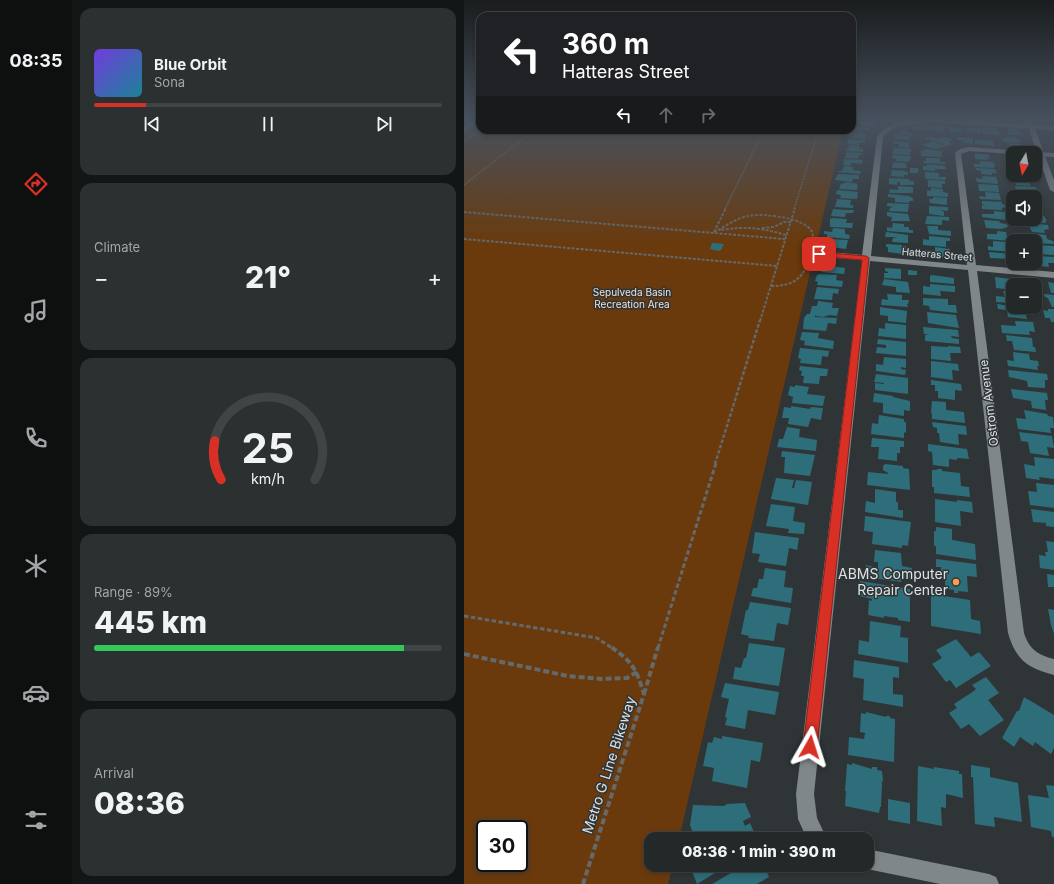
<!DOCTYPE html>
<meta charset="utf-8">
<style>
:root{--surface:#232829;--page:#2b3031;--text:#f1f3f6;--muted:#a3a6a8;--line:#404446;--accent:#d93025}
body{margin:0;font-family:Inter,sans-serif;background:var(--page);color:var(--text);height:100vh;display:flex;flex-direction:column;font-size:15px;white-space:nowrap}
*{box-sizing:border-box;margin:0}
p{font-size:13px;color:var(--muted)}
.icon{flex:none;width:22px;height:22px;fill:none;stroke:currentColor;stroke-width:2;stroke-linecap:round;stroke-linejoin:round}
.map{position:relative;flex:1;overflow:hidden}
.panel{display:flex;flex-direction:column;gap:8px;padding:8px;background:#131617;width:392px}
.panel>*{flex:none}
.top-card{position:absolute;left:12px;top:12px;width:380px;height:122px;border-radius:12px;box-shadow:0 2px 6px #0003,0 0 0 1px var(--line);background:#202124;color:#fff;overflow:hidden}
.needle{width:26px;rotate:190deg}
.buttons{position:absolute;left:542px;top:146px;display:grid;gap:8px}
.buttons a{display:grid;place-items:center;width:36px;height:36px;border-radius:8px;background:var(--surface);box-shadow:0 2px 6px #0003,0 0 0 1px var(--line);font-size:20px}
.speed{position:absolute;left:12px;top:820px;display:flex;gap:8px;font-size:20px;font-weight:700;text-align:center}
.speed>*{display:grid;place-content:center;width:52px;height:52px;border-radius:50%;background:var(--surface);box-shadow:0 2px 6px #0003,0 0 0 1px var(--line);line-height:1}
.speed .limit{border:2px solid #111;border-radius:6px;background:#fff;color:#111}
.pin{position:absolute;display:grid;place-items:center;width:34px;height:34px;color:#fff;margin:-17px;border-radius:8px;box-shadow:0 2px 6px #0006}
.me{position:absolute;width:44px;margin:-22px;rotate:6deg;stroke-linejoin:round;filter:drop-shadow(0 0 3px #0008)}
.turn{display:flex;align-items:center;gap:14px;height:84px;padding:0 20px;font-size:18px}
.turn .icon{width:52px;height:52px;stroke-width:2.5}
.turn b{display:block;font-size:28px;line-height:34px}
.lanes{display:flex;align-items:center;height:38px;padding:0 20px;background:#0003;justify-content:center;gap:20px;direction:ltr}
.lanes .off{opacity:.35}
.big{font-size:30px;font-weight:800;line-height:1.1}
.panel .tile{flex:1;display:flex;flex-direction:column;justify-content:center;gap:6px;min-width:0;padding:0 14px;border-radius:12px;background:var(--page)}
.panel .dial{align-items:center;gap:0}
.dial svg{height:104px;overflow:visible;fill:none;stroke:var(--line);stroke-width:7;stroke-linecap:round;text-anchor:middle}
.dial text{fill:var(--text);stroke:none}
.song{display:flex;align-items:center;gap:12px}
.cover{width:48px;height:48px;border-radius:6px;background:linear-gradient(135deg,hsl(260 70% 55%),hsl(190 70% 35%))}
.played{height:4px;border-radius:2px;background:linear-gradient(90deg,var(--accent) 15%,var(--line) 15%)}
.keys{display:flex;justify-content:space-around;direction:ltr}
.heat{display:flex;justify-content:space-between;align-items:center;font-size:22px;direction:ltr}
.charge{height:6px;border-radius:3px;background:linear-gradient(90deg,#34c759 89%,var(--line) 0)}
.trip{position:absolute;left:180px;top:832px;width:230px;height:40px;border-radius:12px;background:var(--surface);box-shadow:0 2px 6px #0003,0 0 0 1px var(--line);font-weight:800;line-height:40px;text-align:center}
main{display:flex;flex:1;min-height:0}
.tabs{display:flex;flex-direction:column;width:72px;justify-content:space-around;align-items:center;background:#0e1010;color:var(--muted)}
.tabs .icon{width:28px;height:28px}
.tabs .current{color:var(--accent)}
.tabs b{font-size:18px;color:var(--text)}
.map>svg:first-child{display:block}
</style>
<main>
<nav class="tabs">
<b>08:35</b>
<svg class="icon current" aria-label="directions" viewBox="0 0 24 24"><path d="M12 3l9 9-9 9-9-9zM9 14v-3h6M13 9l2 2-2 2"/></svg>
<svg class="icon" aria-label="music" viewBox="0 0 24 24"><path d="M9 18V5l10-2v13"/><circle cx="6" cy="18" r="3"/><circle cx="16" cy="16" r="3"/></svg>
<svg class="icon" aria-label="phone" viewBox="0 0 24 24"><path d="M5 4h4l2 5-3 2q2 4 5 5l2-3 5 2v4C11 20 4 13 5 4z"/></svg>
<svg class="icon" aria-label="climate" viewBox="0 0 24 24"><path d="M12 3v18M4 7l16 10M4 17L20 7"/></svg>
<svg class="icon" aria-label="car" viewBox="0 0 24 24"><path d="M5 17H2v-5l4-1 3-4h7l3 4 3 1v5h-3M9 17h6M6 11h13"/><circle cx="7" cy="17" r="2"/><circle cx="17" cy="17" r="2"/></svg>
<svg class="icon" aria-label="filters" viewBox="0 0 24 24"><path d="M4 7h16M4 17h16"/><circle cx="9" cy="7" r="2"/><circle cx="15" cy="17" r="2"/></svg>
</nav>
<section class="panel">
<div class="tile">
<div class="song"><i class="cover"></i><div><b>Blue Orbit</b><p>Sona</p></div></div>
<div class="played"></div>
<div class="keys"><svg class="icon" aria-label="previous" viewBox="0 0 24 24"><path d="M18 5L8 12l10 7zM5 5v14"/></svg><svg class="icon" aria-label="pause" viewBox="0 0 24 24"><path d="M8 5v14M16 5v14"/></svg><svg class="icon" aria-label="next" viewBox="0 0 24 24"><path d="M6 5l10 7-10 7zM19 5v14"/></svg></div>
</div>
<div class="tile"><p>Climate</p>
<div class="heat"><a>−</a><b class="big">21°</b><a>+</a></div>
</div>
<div class="tile dial"><svg viewBox="0 0 100 80">
<path d="M14 69A42 42 0 1 1 86 69"/>
<path d="M14 69A42 42 0 0 1 9 39" stroke="#d93025"/>
<text x="50" y="56" font-size="32" font-weight="700">25</text>
<text x="50" y="72" font-size="11">km/h</text>
</svg></div>
<div class="tile"><p>Range · 89%</p><b class="big">445 km</b><div class="charge"></div></div>
<div class="tile"><p>Arrival</p><b class="big">08:36</b></div>
</section>
<div class="map">
<svg width="590" height="884" viewBox="0 0 590 884">
<rect width="100%" height="100%" fill="#2f3537"/>
<path fill="#6a3a0d" fill-rule="evenodd" d="M0 121H16V130H379L215 839H187V865H209L204 884H0ZM21 829H55V863H21Z"/>
<g fill="#2e6e7a">
<path d="M399 121H408L412 122V125L408 127 400 126 401 125 395 124Z"/>
<path d="M388 126H390L406 128 404 130 399 129 396 131 388 130Z"/>
<path d="M460 126 463 130H449L447 127Z"/>
<path d="M465 126H480L481 133 465 129Z"/>
<path d="M483 126 498 129V132H485Z"/>
<path d="M501 128H516L517 133 501 132Z"/>
<path d="M518 128H533L536 135 519 134Z"/>
<path d="M544 128 553 129 557 135H545Z"/>
<path d="M440 129 444 131H443L444 132 450 134 448 136 433 134Z"/>
<path d="M386 132 402 133 401 139 385 138Z"/>
<path d="M431 134 442 136 447 137 444 140 429 139 432 136H430Z"/>
<path d="M542 136 551 137 552 139H556L557 143 539 142V138H542Z"/>
<path d="M463 137 477 138 480 137 489 140 484 142 488 144 484 146 460 138Z"/>
<path d="M493 137 508 138 509 144 499 143V140H493Z"/>
<path d="M384 139 395 140H402L401 143H396L395 145 383 144Z"/>
<path d="M511 139 529 141 530 146 511 144Z"/>
<path d="M430 141 445 142V148L435 147V144H429Z"/>
<path d="M469 141 472 143 483 146 470 149 458 145Z"/>
<path d="M545 143 557 144 558 149 546 148Z"/>
<path d="M386 145 396 146 395 149H399V152L381 151Z"/>
<path d="M430 148 447 149 446 155 428 154Z"/>
<path d="M460 149 478 151V154H475L478 155V157L457 156V151H460Z"/>
<path d="M383 152 399 153 398 155H395L394 159 381 158Z"/>
<path d="M511 154H522L525 155V159L523 158V160L511 159Z"/>
<path d="M428 155 447 156 446 160 444 162 432 161V159L428 158Z"/>
<path d="M462 158H476V162H481V164L459 163V161H462Z"/>
<path d="M380 159 399 160 398 164 387 163V166L379 165Z"/>
<path d="M516 161 529 162 532 166H530V168L510 167V164H516Z"/>
<path d="M429 162 442 163 443 168H428Z"/>
<path d="M463 164 481 166 482 169H471V171L459 170V166H463Z"/>
<path d="M380 166 389 167V170L397 171 396 174 374 172V171H378Z"/>
<rect x="446" y="168" width="8" height="5"/>
<path d="M512 168 531 169 533 173H528V175L517 174V171L512 170Z"/>
<path d="M428 170 440 171 444 172V175H440V177L427 176Z"/>
<path d="M462 172 475 173V177H482V180L462 179 461 177V173Z"/>
<path d="M374 174 395 175V179H389L388 182 371 180Z"/>
<path d="M548 175H568L569 178 549 177Z"/>
<path d="M518 176 532 177 534 182 533 184 513 182 512 178 519 179Z"/>
<path d="M425 178 445 179 446 181H450V185H436V182H433V185L425 184Z"/>
<path d="M550 178 568 179 569 182H565L567 186 552 185Z"/>
<path d="M464 180 481 181V184H478V188L464 187Z"/>
<path d="M384 182 394 184 393 190 375 189 377 184Z"/>
<path d="M514 184 534 185 535 192 515 191Z"/>
<path d="M434 186 449 187V193H425L426 189 434 190Z"/>
<path d="M551 186 572 187 573 191H561L562 194 553 193Z"/>
<path d="M467 188 479 189V192L484 193V197L463 196V190L467 191Z"/>
<path d="M373 190 394 192 393 199 376 198 377 195 372 194Z"/>
<path d="M521 192 535 193 537 200 516 199 515 196 522 197Z"/>
<path d="M424 194 445 196 449 198V201H445V203L431 202V198L424 197Z"/>
<path d="M571 196H575L577 204H571Z"/>
<path d="M469 197 483 198V205L466 203 465 199H469Z"/>
<path d="M373 199 387 200 386 205H389V208L371 207Z"/>
<path d="M518 201 538 202V204L542 205V207L538 208V210L518 209V205L522 206 518 204Z"/>
<path d="M423 203 445 204 444 212 425 211 426 208 429 207 423 206Z"/>
<path d="M571 205H576L578 212H571Z"/>
<path d="M465 206 484 207V211L477 210 480 212V216L465 214Z"/>
<path d="M369 209 382 210H390L389 213H382L381 217 367 216Z"/>
<path d="M530 211 541 212V220L518 217V214H530Z"/>
<path d="M423 212 444 214 446 221H427L428 217 423 216Z"/>
<path d="M571 215 580 216 583 221H581L582 223 564 222V219H571Z"/>
<path d="M463 216 485 217V221L478 220V225L461 224Z"/>
<path d="M368 218 383 219 382 223H389L388 228 366 227V219Z"/>
<path d="M520 220 535 221 536 223 543 224 544 227 537 229 522 228Z"/>
<path d="M556 222 584 225 585 229 580 230 581 233 568 232 565 226H557Z"/>
<path d="M429 223 440 224V227H445V230H449V233L423 231V227L428 228Z"/>
<path d="M463 226H474V230L487 231V236L465 234Z"/>
<path d="M369 228 381 229V234L386 235 385 239 363 237V234H360V231L368 232Z"/>
<path d="M533 231 542 232 543 236H546L547 239H545L546 241 523 239V234H533Z"/>
<path d="M422 232 444 235V243L428 242 429 238 433 237H421Z"/>
<path d="M566 233 582 235 583 239 589 241 590 244 571 243V241H568L566 238Z"/>
<path d="M465 236 486 238V241H482V247L459 245V239L465 240Z"/>
<path d="M364 239 384 240 382 249 367 247 368 243H364Z"/>
<path d="M529 241 542 242 543 246H547L549 252 524 250V246L529 247Z"/>
<path d="M248 243 260 244 257 250 255 251 246 249Z"/>
<path d="M422 244 438 245V246H442V251L439 250V254L424 252V247H422Z"/>
<path d="M571 245 590 246V255L571 254Z"/>
<path d="M471 247 486 249V258L456 255V251L458 250 471 251Z"/>
<path d="M445 250H453V255L444 254Z"/>
<path d="M525 252 549 254V259L526 258Z"/>
<path d="M571 256 590 257V263H584L585 267 576 266Z"/>
<path d="M349 261 358 262 357 267H348Z"/>
<path d="M359 265 381 268 380 274 357 272Z"/>
<path d="M421 268 437 269V279L420 278V273H424V272L421 271Z"/>
<path d="M444 270 453 271V275H444Z"/>
<path d="M356 274 373 275 372 280 379 281 378 287 353 285 354 282 351 281 353 275Z"/>
<path d="M468 275 490 278V284L466 282V276Z"/>
<path d="M531 277 547 279 549 290 532 288Z"/>
<path d="M420 279 444 282 446 293 432 292V287L418 285Z"/>
<path d="M555 280H564L565 285H556Z"/>
<path d="M567 281 576 282 577 286 568 285Z"/>
<path d="M584 282 590 283V293H587Z"/>
<path d="M466 284 491 286V292L476 291 477 296 459 294V286L466 287Z"/>
<path d="M353 287 375 289 374 294 369 293 368 300 350 299Z"/>
<path d="M539 291 549 292V303L532 302V296L541 297Z"/>
<path d="M423 294 438 295V300H445L444 304H443L444 307 417 305 418 299 424 300Z"/>
<path d="M580 294 590 295V307H588L584 298 581 297Z"/>
<path d="M459 298 484 299V305H492L493 313 466 310 465 306 459 305Z"/>
<path d="M354 301 369 303 368 308H375L373 316 366 315 359 317 352 316 351 315V317L373 318 372 324 364 323 362 331 339 329 340 318 343 314H346L348 306H353Z"/>
<path d="M533 304 560 308 563 319 544 317 543 310 534 309Z"/>
<path d="M416 307 443 311 442 323 424 321V316L416 315Z"/>
<path d="M584 309H590V322H587L586 318H581L579 310 584 311Z"/>
<path d="M463 312 492 315 495 328 464 323Z"/>
<path d="M551 321 569 322 571 332 565 331 566 335 538 333 537 325 552 326Z"/>
<path d="M421 323 442 325V339L414 336 415 328 421 329Z"/>
<path d="M459 327 494 330 495 337 487 336 488 338 495 339V344L461 341V335H466L460 334Z"/>
<path d="M338 332 355 333 354 338 370 341 369 349 340 345 341 341 336 340Z"/>
<path d="M542 335 568 338 569 347H571L572 352 550 350 548 341H543Z"/>
<path d="M414 339 442 342V356L412 353 413 347 422 348V345L413 344Z"/>
<path d="M467 346 484 347V346L496 347 497 353H486L487 361 467 359Z"/>
<path d="M336 348 365 351 364 357 358 356 357 365 336 363 337 359 334 358Z"/>
<path d="M549 352 565 354 566 360 574 361 575 366H573L574 370 544 366 543 360 550 361Z"/>
<path d="M420 357 442 359V368L437 367V369L442 370 441 375 412 371V364L419 365Z"/>
<path d="M467 361 494 364 495 371 488 370 489 380 467 377Z"/>
<path d="M336 366 364 369 363 376H356L355 384 339 383 340 376H337L338 371 335 370Z"/>
<path d="M544 370 583 374 584 380H581V388L564 387 563 381 545 377Z"/>
<path d="M412 374 444 378V394L411 390V383L420 384V383L410 382Z"/>
<path d="M467 380 497 384 498 391 491 390V400L474 398V391H471V385H467Z"/>
<path d="M331 385 345 387 343 394 361 396 359 406 328 403 329 397 324 395 326 386 331 387Z"/>
<path d="M547 389 583 393 584 400H581L582 410 568 408 567 401 549 398Z"/>
<path d="M410 393 429 396V397L446 401V411L440 410V416L419 413V403L409 402Z"/>
<path d="M468 401 482 402V410L500 412 501 423 468 419V414L467 413Z"/>
<path d="M327 406 346 409 347 407 359 408 357 420 347 418 344 427 324 424 325 418H318L320 407 327 408Z"/>
<path d="M560 410 583 414 584 416 589 417 590 428H586L587 433 554 429 552 418 562 419Z"/>
<path d="M415 415 440 419V422H442V433L440 432V438L407 434 408 423 414 424Z"/>
<path d="M468 422 502 426 503 435 494 434 495 445 476 442 475 433H473V428L469 427Z"/>
<path d="M323 427 336 429 335 437 353 440 352 451 313 447 315 439H319Z"/>
<path d="M555 432 588 436 590 448 583 447 585 456 566 453 564 442 557 441Z"/>
<path d="M408 438 440 441V447H436V453H433V461L414 459 415 447H407Z"/>
<path d="M464 444 503 449 505 459 493 458V460L485 459V467L469 465 468 452 464 451Z"/>
<path d="M318 451 351 455 346 476 320 473 321 457H317Z"/>
<path d="M570 457 590 459V479L575 477 576 480 562 478 560 464 571 466Z"/>
<path d="M421 464 439 466V468L445 469 446 490 403 485 404 472 424 474V473L419 470V466Z"/>
<path d="M473 469H478V471L496 473 497 486 505 487 506 497 470 493V487H468V470H473Z"/>
<path d="M312 478 330 480 328 488H330L332 480 348 482 344 505 307 499Z"/>
<path d="M572 483 590 485V508L566 505 564 491 573 492Z"/>
<path d="M411 489 432 492V502H434V510H439V518L401 512 402 501 411 503Z"/>
<path d="M471 499 493 502V500L508 502 509 513 496 511 497 526 471 522Z"/>
<path d="M307 504 331 507 329 521 341 523 340 534 324 533 325 529 302 526Z"/>
<path d="M567 509 590 512V527L582 526V523L569 522Z"/>
<path d="M401 516 447 522 444 546 438 545V548L408 544 409 532 400 531Z"/>
<path d="M472 527 488 529V540L511 544 512 560 472 554V546H470V531H472Z"/>
<path d="M291 532 335 538 333 550 325 548 322 566 294 562 296 554 288 553Z"/>
<path d="M582 541 590 542V570L576 568 575 555 582 556 581 552H584Z"/>
<path d="M411 550 437 553 438 566 448 568V580L438 578 437 582 401 577 402 565 414 568V562H410Z"/>
<path d="M472 559 512 564 513 577 503 576 504 592 494 591V593H490V590L481 589V577L477 576V567H472Z"/>
<path d="M301 568 322 571 320 587 329 588 327 603 287 596 289 588H293L295 579H299Z"/>
<path d="M583 574 590 575V587H584Z"/>
<path d="M396 581 446 589V622L434 620V618L420 616V618L404 615 405 600 408 601V599L395 596Z"/>
<path d="M467 594 506 600 507 619 516 621 517 634 467 626Z"/>
<path d="M286 602 327 608 324 625 313 623 310 641 284 638 285 636 277 634 282 610H284Z"/>
<path d="M584 609 590 610V634L587 625Z"/>
<path d="M406 621 437 626 436 637 444 638V663L394 654 395 640 405 642Z"/>
<path d="M492 639 507 657 515 652 527 666 492 688 486 680 482 682 468 664 478 658 472 650Z"/>
<path d="M285 643 321 648 315 686 269 679 271 667 277 668 280 658H282Z"/>
<path d="M390 660 435 667V678L429 677V694L439 695V707L399 700 400 679 389 677Z"/>
<path d="M522 677 535 693 524 700 540 720 516 736 505 724 497 729 485 713 493 708 490 704 510 691 512 689 508 685Z"/>
<path d="M261 683 315 692 311 715 284 710 281 729 261 725 263 718 261 717 265 699 257 697Z"/>
<path d="M560 697 590 715V748L587 754 571 742 569 746 556 737 550 747 538 738 553 711H555Z"/>
<path d="M402 712 422 717V716H426V718L431 719 430 762 384 755 385 737 400 739 401 733 396 732 397 713 402 714Z"/>
<path d="M258 736 299 743 296 762 287 760 283 788 248 781 250 768 239 766 244 742 248 743 250 737 258 739Z"/>
<path d="M388 763 408 769V767H413V770L418 771 419 781 417 783H418L417 807H416L415 813 381 806 382 791H381L383 764 388 765Z"/>
<path d="M507 765 526 768V777L554 783 558 822 530 817 531 827 511 824 509 777H507Z"/>
<path d="M454 766 470 769V767L495 771V774H498L499 798 482 794V808L477 807 478 826 453 821Z"/>
<path d="M582 785 590 786V837H588L587 831 567 827 564 795 585 798Z"/>
<path d="M424 799 446 803V824L424 820Z"/>
<path d="M281 803 287 817 279 821 281 826 286 823 293 839H231L226 825 229 805 260 806 263 804Z"/>
<path d="M228 865H264L233 884 226 866Z"/>
<path d="M281 865H300L305 877 293 884H248Z"/>
</g>
<g fill="none" stroke-linecap="round" stroke-linejoin="round">
<g stroke="#64696b" stroke-width="1.5" stroke-dasharray="2 1" stroke-linecap="butt">
<path d="M331 130 354 134 358 130"/>
<path d="M0 142 16 130"/>
<path d="M0 185 70 130"/>
<path d="M261 209 300 130"/>
<path d="M330 209 354 132"/>
</g>
<g stroke="#64696b" stroke-width="2" stroke-dasharray="3 1.5" stroke-linecap="butt">
<path d="M0 212 321 239"/>
<path d="M298 228 310 227 320 222H326"/>
<path d="M257 230C282 226 298 228 322 235"/>
<path d="M250 232C261 227 272 218 284 216 298 213 337 217 347 230 350 235 349 242 348 248"/>
<path d="M250 232 262 208"/>
<path d="M0 239 313 266"/>
<path d="M307 286C331 286 339 278 347 256"/>
<path d="M296 321 331 208"/>
</g>
<path stroke="#64696b" stroke-width="2.5" stroke-dasharray="3.5 2" stroke-linecap="butt" d="M251 464 296 320"/>
<g stroke="#64696b" stroke-width="3" stroke-dasharray="4.5 2.5" stroke-linecap="butt">
<path d="M0 616 133 638 148 648"/>
<path d="M194 648 252 463"/>
</g>
<g stroke="#64696b" stroke-width="4" stroke-dasharray="6 3" stroke-linecap="butt">
<path d="M0 654 104 676 138 679 163 678 173 672"/>
<path d="M180 694 194 647"/>
<path d="M119 884 180 694C172 669 169 662 147 647"/>
</g>
<g fill="#808789" fill-rule="evenodd">
<path d="M429 121H458C444 129 434 120 419 137L407 256 503 265 491 153 496 149 505 147 560 151 563 153 549 154 505 151 497 154 512 265 590 272V278L513 271 560 633C565 649 574 655 590 659V675C563 668 552 660 544 633L504 270 406 261 350 794 353 818 363 839H343L334 819 332 794 398 260 355 257 351 254 355 251 398 255 413 137 421 128 432 123Z"/>
<path d="M473 121H507L590 126V130L476 123Z"/>
<path d="M571 152 590 153V157L571 156V153H568Z"/>
<path d="M403 849 525 874 532 877 535 884H476L403 869 396 865H403Z"/>
</g>
<path fill="#808789" fill-rule="evenodd" d="M562 121H568L590 180V192L586 190Z"/>
<path fill="#5595a1" fill-rule="evenodd" d="M9 121H16L0 132V127Z"/>
</g>
<linearGradient id="sky" x2="0" y2="1"><stop stop-color="#1a1d1e"/><stop offset="0.49" stop-color="#47515e"/><stop offset="1" stop-color="#47515e" stop-opacity="0"/></linearGradient>
<rect width="590" height="245" fill="url(#sky)"/>
<path fill="#d93025" stroke="#8d1f18" d="M355 252 402 256 405 258 353 747 351 752 346 754 341 752 339 747 398 260 353 256 352 254Z"/>
<circle fill="#fb9e50" stroke="#2f3537" stroke-width="1.5" cx="492" cy="582" r="4"/>
<g text-anchor="middle" stroke-width="3" stroke-linejoin="round" paint-order="stroke">
<g font-size="10" fill="#dde1e2" stroke="#2f3537">
<text transform="translate(473 254) rotate(5)" y="4">Hatteras Street</text>
</g>
<g font-size="10" fill="#f3e0d2" stroke="#2f3537">
<text x="168" y="296">Sepulveda Basin<tspan x="168" dy="12">Recreation Area</tspan></text>
</g>
<g font-size="12" fill="#dde1e2" stroke="#2f3537">
<text transform="translate(525 403) rotate(-97)" y="4">Ostrom Avenue</text>
</g>
<g font-size="14" fill="#dde1e2" stroke="#2f3537" text-anchor="end">
<text x="484" y="579">ABMS Computer<tspan x="484" dy="16">Repair Center</tspan></text>
</g>
<g font-size="14" fill="#dde1e2" stroke="#2f3537">
<text transform="translate(145 765) rotate(-72)" y="5">Metro G Line Bikeway</text>
</g>
</g>
</svg>
<div class="buttons">
<a><svg class="needle" viewBox="-14 -14 28 28"><path d="M0-13l5 13h-10z" fill="#e53935"/><path d="M0 13l5-13h-10z" fill="#a3a6a8"/></svg></a>
<a><svg class="icon" aria-label="sound" viewBox="0 0 24 24"><path d="M4 9h4l5-4v14l-5-4H4zM17 9q2 3 0 6"/></svg></a>
<a>+</a>
<a>−</a>
</div>
<div class="speed"><div class="limit">30</div></div>
<div class="pin" style="left:355px;top:254px;background:#d93025"><svg class="icon" aria-label="arrive" viewBox="0 0 24 24"><path d="M6 21V4h12l-3 4 3 4H6"/></svg></div>
<svg class="me" style="left:346px;top:747px" viewBox="-20 -20 40 40"><path d="M0-17L14 15 0 8-14 15z" fill="#d93025" stroke="#fff" stroke-width="4"/></svg>
<div class="trip">08:36 · 1 min · 390 m</div>
<div class="top-card">
<div class="turn"><svg class="icon" aria-label="left" viewBox="0 0 24 24"><path d="M17 20v-9H6M10 6l-5 5 5 5"/></svg><div><b>360 m</b>Hatteras Street</div></div>
<div class="lanes"><svg class="icon" aria-label="left" viewBox="0 0 24 24"><path d="M17 20v-9H6M10 6l-5 5 5 5"/></svg><svg class="icon off" aria-label="ahead" viewBox="0 0 24 24"><path d="M12 20V5M6 11l6-6 6 6"/></svg><svg class="icon off" aria-label="right" viewBox="0 0 24 24"><path d="M7 20v-9h11M14 6l5 5-5 5"/></svg></div>
</div>
</div>
</main>
